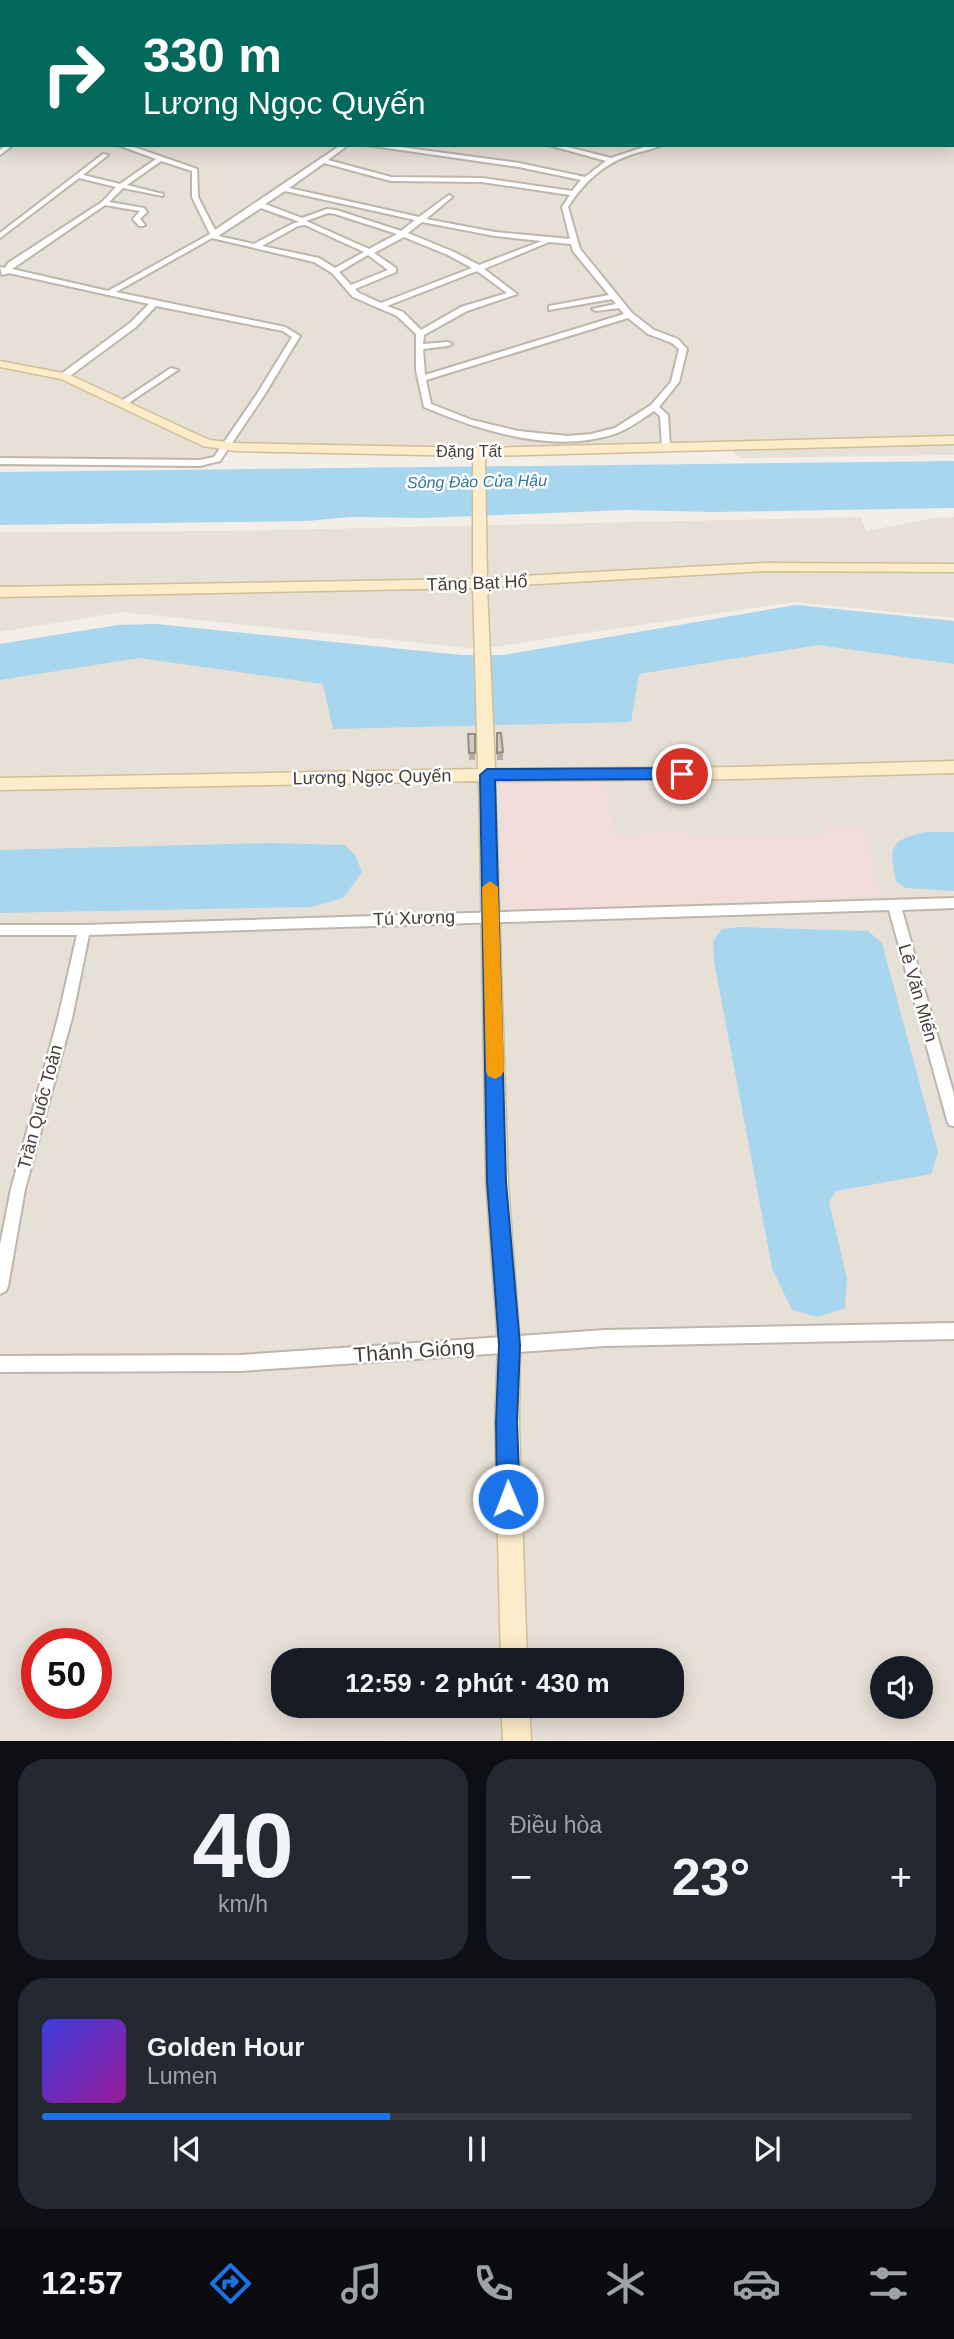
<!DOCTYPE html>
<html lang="vi">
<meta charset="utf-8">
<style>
:root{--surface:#171b24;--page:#242831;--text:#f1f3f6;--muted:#9ea1a6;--line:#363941;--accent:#1a73e8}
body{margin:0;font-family:Helvetica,sans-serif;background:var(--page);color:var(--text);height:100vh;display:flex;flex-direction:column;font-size:26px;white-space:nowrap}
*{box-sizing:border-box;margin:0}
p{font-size:23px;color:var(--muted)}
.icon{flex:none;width:38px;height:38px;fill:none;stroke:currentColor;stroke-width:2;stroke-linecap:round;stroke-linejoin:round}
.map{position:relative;height:1741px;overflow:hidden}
.panel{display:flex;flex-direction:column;gap:18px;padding:18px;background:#0d0f14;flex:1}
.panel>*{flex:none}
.top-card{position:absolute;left:0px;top:0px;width:956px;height:147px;box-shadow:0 4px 18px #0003;background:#00695c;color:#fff;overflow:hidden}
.tools{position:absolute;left:870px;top:1656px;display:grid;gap:14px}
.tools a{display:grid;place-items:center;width:63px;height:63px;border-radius:50%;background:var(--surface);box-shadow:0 4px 18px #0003;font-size:35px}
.speed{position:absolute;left:21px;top:1628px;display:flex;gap:14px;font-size:35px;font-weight:700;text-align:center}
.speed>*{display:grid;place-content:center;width:91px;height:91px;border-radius:50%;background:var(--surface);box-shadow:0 4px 18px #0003;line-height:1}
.speed .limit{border:10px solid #d22;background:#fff;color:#111}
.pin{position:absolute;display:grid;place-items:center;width:60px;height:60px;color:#fff;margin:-30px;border:4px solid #fff;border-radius:50%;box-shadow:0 2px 7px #0007}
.me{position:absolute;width:77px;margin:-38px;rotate:359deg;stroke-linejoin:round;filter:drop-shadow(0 0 5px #0008)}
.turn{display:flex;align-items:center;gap:24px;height:147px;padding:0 28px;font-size:32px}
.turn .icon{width:91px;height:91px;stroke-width:2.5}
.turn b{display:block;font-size:49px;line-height:60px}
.big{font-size:52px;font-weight:700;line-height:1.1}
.panel .widget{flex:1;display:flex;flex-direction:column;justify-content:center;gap:10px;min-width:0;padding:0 24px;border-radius:28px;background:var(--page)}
.panel .dial{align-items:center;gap:0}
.dial b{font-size:91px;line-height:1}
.song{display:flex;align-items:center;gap:21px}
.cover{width:84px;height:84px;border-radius:10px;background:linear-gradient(135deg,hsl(240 70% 55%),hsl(300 70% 35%))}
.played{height:7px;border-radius:4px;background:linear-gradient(90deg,var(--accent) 40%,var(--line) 40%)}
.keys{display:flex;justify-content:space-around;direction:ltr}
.heat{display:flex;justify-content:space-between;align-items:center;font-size:38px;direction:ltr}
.panel .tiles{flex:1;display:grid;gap:18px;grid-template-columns:1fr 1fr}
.widget:last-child{grid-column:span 2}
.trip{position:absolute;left:271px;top:1648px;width:413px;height:70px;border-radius:28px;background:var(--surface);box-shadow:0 4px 18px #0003;font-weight:700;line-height:70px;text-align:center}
.tab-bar{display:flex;height:112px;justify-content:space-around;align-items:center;background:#090b0e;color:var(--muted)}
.tab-bar .icon{width:49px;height:49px}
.tab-bar .active{color:var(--accent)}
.tab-bar b{font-size:32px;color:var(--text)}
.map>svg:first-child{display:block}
</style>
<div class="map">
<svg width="954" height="1741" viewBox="0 0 954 1741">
<rect width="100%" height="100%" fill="#f3efe8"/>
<g fill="#e7e0d6" fill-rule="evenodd">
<path d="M87 0H353L368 2H98Z"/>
<path d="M0 67 2 145H954V137V455L739 458 731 450H225L222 464 0 467Z"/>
<path d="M861 517 866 531 934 518 954 517V618L795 602 479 649 122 612 0 632V532L226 531Z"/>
<path d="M796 605 954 621V1740L0 1741V644L118 625 156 624 461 655H504ZM37 1643H96V1703H37ZM284 1661H672V1706H284ZM882 1668H920V1706H882Z"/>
</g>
<path fill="#f3dddc" d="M604 781 615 835 691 831 693 837 825 835 824 827 862 826 880 896 505 911 500 784Z"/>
<g fill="#a7d6ee">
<path d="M954 461V508L712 512 626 510 424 518 351 517 307 521 0 525V472Z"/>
<path d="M796 605 954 621V664L818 645 639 674 631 722 333 729 323 684 139 658 0 680V644L118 625 156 624 461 655H504Z"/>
<path d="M925 832H954V891L906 888 896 882C889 846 889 841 925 832Z"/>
<path d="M270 843 345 845 355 855 362 872 343 898 311 907 0 913V850Z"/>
<path d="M740 927 868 931 882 943 938 1152 931 1174 836 1191 829 1202 847 1279 845 1308 818 1317 792 1310 772 1268 714 961 713 941 722 929Z"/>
</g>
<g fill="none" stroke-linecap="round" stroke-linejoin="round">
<defs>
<g id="street">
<path d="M181 0H187L180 2Z"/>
<path d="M495 0H502L493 2Z"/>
<path d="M524 0H531L523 2Z"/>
<path d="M636 0H643L635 2Z"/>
<path d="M694 0H701L693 2Z"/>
<path d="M947 0H954V1L945 2Z"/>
<rect x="0" y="36" width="2" height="4"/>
<path d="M2 82V86L0 87V83Z"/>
<rect x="0" y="119" width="2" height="4"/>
<path d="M6 145H13L0 155V150Z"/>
<path d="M118 145H128L197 169 198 197 215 230 341 145H348L328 160 391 177 482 178 572 191 581 180 519 167 366 145H385L519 163 585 177 606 161 548 145H560L611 158 650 145H662C652 150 641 151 630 155 602 165 584 182 568 207L580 249 632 313 654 330 678 339 687 349 679 382 659 407 668 415 670 447 666 450 662 447 660 416 654 411C642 419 630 428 617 433 555 455 481 431 424 407L416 370V334L397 316 353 297 332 273 314 262 212 238 116 292 285 327 300 336 265 394 220 461 200 466 0 464V458L200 460 214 457 257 394 292 337 283 331 156 306 136 327 67 378H61V374L130 323 149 304 9 273 2 275 0 267 5 268 8 263 102 202 116 187 79 178 0 238V233L103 154 108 155 83 175 120 184 156 159ZM161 161 192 171V197L210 234 108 291 12 269 105 205 140 211 133 219 139 226H143L145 225 140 219 147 212 144 208 109 202 123 188 163 196V194L127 185ZM324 163 391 181 482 182 570 195 562 207 570 239 495 232 426 219 451 198 452 197 449 195 419 217 289 188ZM285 191 415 220 401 231 336 210 327 209 302 218 265 204ZM261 208 300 222 294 223 254 244 218 236ZM328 213 335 214 397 234 369 249 306 221ZM422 222 495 236 542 241 479 265 454 252 408 233ZM305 225 364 252 335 268 319 258 262 246 298 226ZM404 237 448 255 472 268 381 303 359 293 355 289 396 272V268L374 253ZM549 242 571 244 573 251 609 295 549 306V310L612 299 616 304 592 309 596 311 619 308 624 314 425 375 423 349 448 346 452 344 448 342 423 344 424 335 467 311 517 294 484 269ZM368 255 388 270 351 285 339 272ZM477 271 507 293 461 307 421 330 403 312 387 306ZM628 318 648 334 672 343 679 349 671 382 651 405 615 428 591 434 568 436 518 431 472 420 431 404 426 380Z"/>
<path d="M171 368 178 370 124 406 117 404Z"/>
<path d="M954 898V908L902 910 954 1095V1126L949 1125 947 1120 889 910 89 935 72 1018 25 1189 8 1286 6 1291 0 1294V1245L11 1189 58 1018 77 935H0V925H84Z"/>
<path d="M954 1323V1339L605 1346 240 1371 0 1372V1356L240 1355 605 1330Z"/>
</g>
<g id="secondary">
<path d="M351 0 372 2H353Z"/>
<path d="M379 0 398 2H381Z"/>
<path d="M0 361 68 374 194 433 210 440 235 443 479 448 954 436V444L485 456 487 578 765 563 954 564V572L765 571 487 587 495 769 738 767 954 761V773L738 779 495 781 508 1182 520 1345 519 1422 527 1661H501L495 1422 498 1345 486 1182 479 781 0 790V778L478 769 473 588 0 597V587L473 579V456L235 451 203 446 61 379 0 367Z"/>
<path d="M501 1706H529L531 1741H503Z"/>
</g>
</defs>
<use href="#street" stroke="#beb6ab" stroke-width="4"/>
<use href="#secondary" stroke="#d1be99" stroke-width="3"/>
<use href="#street" fill="#fff" fill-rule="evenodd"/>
<use href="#secondary" fill="#fcecc9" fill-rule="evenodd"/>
</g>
<g fill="#b6aea3">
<path d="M497 733 503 752V760H497Z"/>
<path d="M468 734H475V760H469Z"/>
</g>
<g fill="#d4cabe" stroke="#948d85" stroke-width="2">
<path d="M497 733H501L503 752 497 753Z"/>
<path d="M468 734H475V753H469Z"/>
</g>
<path fill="#1a73e8" stroke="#114b97" stroke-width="2" d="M682 768 690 774 682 779 495 780 506 1182 520 1345 517 1422 520 1499 516 1507 508 1510 500 1507 497 1499 496 1422 499 1345 487 1182 480 775 487 769Z"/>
<path fill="#f59e0b" d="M490 881 498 887 504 1071 501 1076 495 1079 488 1076 486 1071 482 887Z"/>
<g text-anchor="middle" stroke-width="5" stroke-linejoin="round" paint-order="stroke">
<g font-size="16" fill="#463f37" stroke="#fff">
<text x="469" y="457">Đặng Tất</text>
</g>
<g font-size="16" font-style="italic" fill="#30789e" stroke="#fff">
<text transform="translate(477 481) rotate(-1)" y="6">Sông Đào Cửa Hậu</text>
</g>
<g font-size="18" fill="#463f37" stroke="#fff">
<text transform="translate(477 583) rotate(-2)" y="6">Tăng Bạt Hổ</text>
<text transform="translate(372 777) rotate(-1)" y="6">Lương Ngọc Quyến</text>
<text transform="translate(414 918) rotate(-2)" y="6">Tú Xương</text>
<text transform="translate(918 993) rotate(74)" y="6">Lê Văn Miến</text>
<text transform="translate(40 1107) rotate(-75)" y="6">Trần Quốc Toản</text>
</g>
<g font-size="21" fill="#463f37" stroke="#fff">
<text transform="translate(414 1351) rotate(-4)" y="7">Thánh Gióng</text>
</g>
</g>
</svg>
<div class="tools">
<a><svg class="icon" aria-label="sound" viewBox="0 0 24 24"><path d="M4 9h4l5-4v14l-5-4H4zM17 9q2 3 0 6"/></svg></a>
</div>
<div class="speed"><div class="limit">50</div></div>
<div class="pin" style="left:682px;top:774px;background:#d93025"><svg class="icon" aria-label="arrive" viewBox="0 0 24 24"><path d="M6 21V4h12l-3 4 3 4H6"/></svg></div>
<svg class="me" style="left:508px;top:1499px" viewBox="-20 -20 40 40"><circle r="17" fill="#1a73e8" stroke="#fff" stroke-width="3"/><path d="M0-11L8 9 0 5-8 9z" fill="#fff"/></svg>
<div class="trip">12:59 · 2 phút · 430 m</div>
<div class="top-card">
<div class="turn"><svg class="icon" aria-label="right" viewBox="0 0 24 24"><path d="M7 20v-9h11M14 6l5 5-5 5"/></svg><div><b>330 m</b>Lương Ngọc Quyến</div></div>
</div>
</div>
<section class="panel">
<div class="tiles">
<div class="widget dial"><b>40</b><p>km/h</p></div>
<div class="widget"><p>Điều hòa</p>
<div class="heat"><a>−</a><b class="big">23°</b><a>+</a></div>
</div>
<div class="widget">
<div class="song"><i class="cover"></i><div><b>Golden Hour</b><p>Lumen</p></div></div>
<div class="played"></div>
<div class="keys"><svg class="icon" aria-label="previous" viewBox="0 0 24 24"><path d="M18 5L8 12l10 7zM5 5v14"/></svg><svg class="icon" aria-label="pause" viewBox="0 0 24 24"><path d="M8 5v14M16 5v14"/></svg><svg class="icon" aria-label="next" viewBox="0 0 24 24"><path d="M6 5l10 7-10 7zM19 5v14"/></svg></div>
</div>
</div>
</section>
<nav class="tab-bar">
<b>12:57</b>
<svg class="icon active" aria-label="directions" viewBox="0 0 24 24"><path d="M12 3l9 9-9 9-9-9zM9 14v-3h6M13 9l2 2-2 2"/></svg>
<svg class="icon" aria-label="music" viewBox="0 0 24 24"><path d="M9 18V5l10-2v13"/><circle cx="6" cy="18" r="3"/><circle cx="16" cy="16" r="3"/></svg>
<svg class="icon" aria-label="phone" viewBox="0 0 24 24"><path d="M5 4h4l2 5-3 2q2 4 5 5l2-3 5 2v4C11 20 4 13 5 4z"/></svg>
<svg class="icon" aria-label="climate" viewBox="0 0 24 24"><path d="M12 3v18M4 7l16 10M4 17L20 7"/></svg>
<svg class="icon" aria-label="car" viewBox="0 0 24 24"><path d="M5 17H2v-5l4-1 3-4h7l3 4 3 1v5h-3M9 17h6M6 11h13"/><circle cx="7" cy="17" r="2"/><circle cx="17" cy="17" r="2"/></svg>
<svg class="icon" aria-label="filters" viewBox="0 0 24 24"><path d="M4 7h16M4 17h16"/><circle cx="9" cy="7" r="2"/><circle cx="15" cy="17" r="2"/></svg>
</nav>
